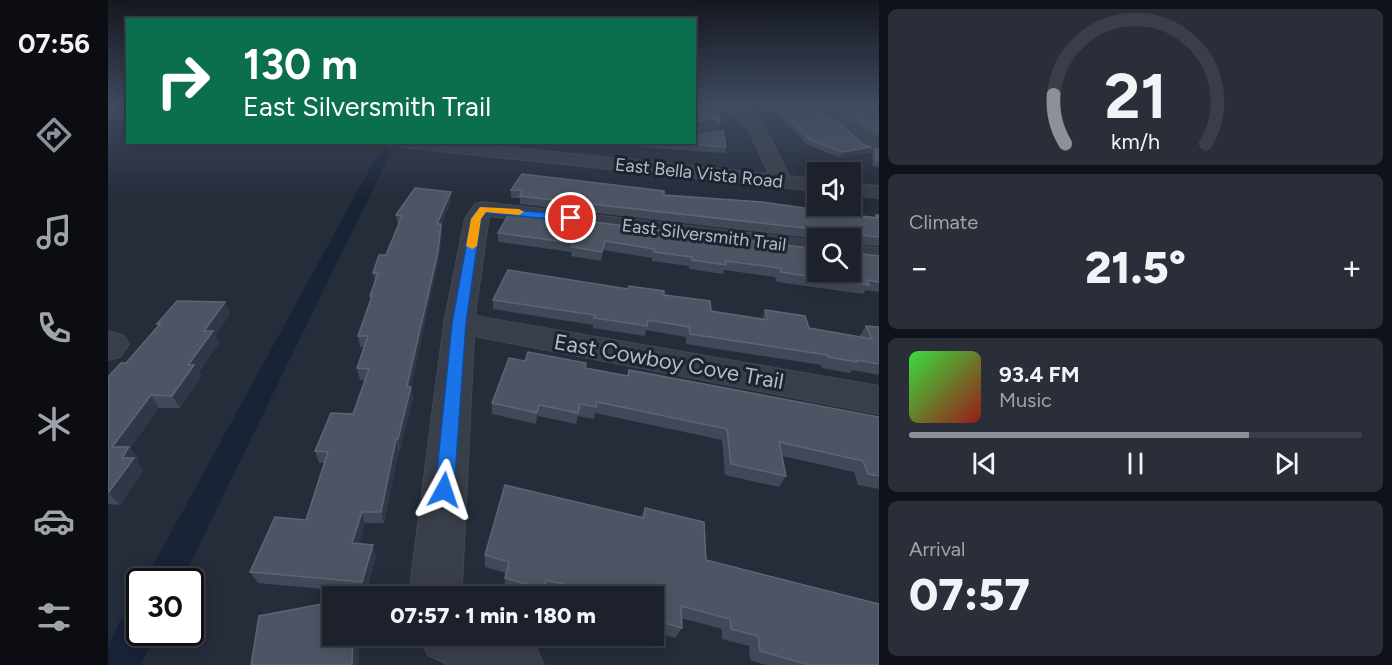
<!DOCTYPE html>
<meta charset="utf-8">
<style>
:root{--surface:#1c212c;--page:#292e38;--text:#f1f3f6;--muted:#a0a3a9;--line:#3a3e48;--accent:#8c9099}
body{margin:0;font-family:Figtree,sans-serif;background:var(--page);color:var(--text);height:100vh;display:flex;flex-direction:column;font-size:22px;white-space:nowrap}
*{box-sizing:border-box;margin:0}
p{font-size:20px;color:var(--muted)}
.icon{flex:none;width:33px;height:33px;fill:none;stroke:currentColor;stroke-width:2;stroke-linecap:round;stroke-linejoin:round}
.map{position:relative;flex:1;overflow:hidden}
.panel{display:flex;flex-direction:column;gap:9px;padding:9px;background:#0f1218;width:513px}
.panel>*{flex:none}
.banner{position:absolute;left:18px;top:18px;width:570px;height:126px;border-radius:0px;box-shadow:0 3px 15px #0003,0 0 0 2px var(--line);background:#0b6e4f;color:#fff;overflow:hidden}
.tools{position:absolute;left:699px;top:162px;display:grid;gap:12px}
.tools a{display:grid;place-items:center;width:54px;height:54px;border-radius:0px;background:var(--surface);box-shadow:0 3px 15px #0003,0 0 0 2px var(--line);font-size:30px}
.speed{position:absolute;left:18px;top:568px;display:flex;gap:12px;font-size:30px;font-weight:700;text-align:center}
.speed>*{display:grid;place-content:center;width:78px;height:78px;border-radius:50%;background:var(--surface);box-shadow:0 3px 15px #0003,0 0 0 2px var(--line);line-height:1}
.speed .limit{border:3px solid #111;border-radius:9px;background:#fff;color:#111}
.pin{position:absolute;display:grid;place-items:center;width:51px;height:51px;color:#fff;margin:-26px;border:3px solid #fff;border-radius:50%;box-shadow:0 2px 6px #0007}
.me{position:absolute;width:66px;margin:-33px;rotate:5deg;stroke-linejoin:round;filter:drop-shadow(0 0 4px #0008)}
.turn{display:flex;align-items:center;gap:21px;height:126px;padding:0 18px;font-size:27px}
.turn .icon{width:78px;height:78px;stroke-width:2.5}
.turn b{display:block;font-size:42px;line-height:51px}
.big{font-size:45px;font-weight:800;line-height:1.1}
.panel .card{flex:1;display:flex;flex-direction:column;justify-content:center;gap:9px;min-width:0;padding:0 21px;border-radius:9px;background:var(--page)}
.panel .dial{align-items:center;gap:0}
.dial svg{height:156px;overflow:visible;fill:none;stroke:var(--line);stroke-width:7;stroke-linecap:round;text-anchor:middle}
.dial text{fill:var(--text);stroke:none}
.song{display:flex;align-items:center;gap:18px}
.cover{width:72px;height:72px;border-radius:9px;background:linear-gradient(135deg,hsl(120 70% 55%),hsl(0 70% 35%))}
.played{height:6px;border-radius:3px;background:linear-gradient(90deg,var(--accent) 75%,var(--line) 75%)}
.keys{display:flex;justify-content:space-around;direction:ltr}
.heat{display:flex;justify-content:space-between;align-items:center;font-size:33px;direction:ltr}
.trip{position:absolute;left:214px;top:586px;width:342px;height:60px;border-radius:0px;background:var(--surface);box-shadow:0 3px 15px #0003,0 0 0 2px var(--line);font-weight:800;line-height:60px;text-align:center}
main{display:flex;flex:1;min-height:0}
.dock{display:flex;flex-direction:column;width:108px;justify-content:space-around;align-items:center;background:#0b0d12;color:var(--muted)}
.dock .icon{width:42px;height:42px}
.dock .selected{color:var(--accent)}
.dock b{font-size:27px;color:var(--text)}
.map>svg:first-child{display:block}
</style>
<main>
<nav class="dock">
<b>07:56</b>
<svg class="icon selected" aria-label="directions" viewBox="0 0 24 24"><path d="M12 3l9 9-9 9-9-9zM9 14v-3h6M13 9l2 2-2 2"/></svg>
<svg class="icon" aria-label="music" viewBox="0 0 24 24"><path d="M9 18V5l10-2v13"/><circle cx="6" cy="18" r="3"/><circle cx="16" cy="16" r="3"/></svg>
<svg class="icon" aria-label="phone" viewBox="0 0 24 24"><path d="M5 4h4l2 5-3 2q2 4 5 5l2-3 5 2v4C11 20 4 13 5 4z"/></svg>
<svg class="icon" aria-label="climate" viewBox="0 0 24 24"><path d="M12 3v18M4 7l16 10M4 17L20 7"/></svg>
<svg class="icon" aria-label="car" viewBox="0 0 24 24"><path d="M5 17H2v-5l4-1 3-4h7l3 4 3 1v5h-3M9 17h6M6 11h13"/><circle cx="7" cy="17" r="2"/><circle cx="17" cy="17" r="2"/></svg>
<svg class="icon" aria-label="filters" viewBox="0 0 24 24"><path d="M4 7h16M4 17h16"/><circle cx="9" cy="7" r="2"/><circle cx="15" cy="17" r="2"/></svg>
</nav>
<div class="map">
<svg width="771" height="665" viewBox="0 0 771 665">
<rect width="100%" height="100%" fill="#252c3a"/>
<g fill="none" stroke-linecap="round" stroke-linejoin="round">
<g fill="#192336" fill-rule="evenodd">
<path d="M277 148 283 152 73 582H36L271 152Z"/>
<path d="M32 606V633H48L33 665H0V644L18 611Z"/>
</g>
<defs>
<g id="minor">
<path d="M609 105C655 105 663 141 681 176L710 179V191L294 147 286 142H349L661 174 639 126Z"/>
<path d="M691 105H771V113L720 111 740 121 771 143V154L755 149 730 127Z"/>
<path d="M0 109 20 111V119L0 117Z"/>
<path d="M606 127 614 132 612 135 586 139V129Z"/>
<path d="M742 183 771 186V198L742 195Z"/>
<path d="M375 202 710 241V256L381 216 367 316 771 386V414L366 336 354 586 356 597H304L302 586 336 323 357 219 367 204Z"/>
<path d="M742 245 771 248V264L742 261Z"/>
<path d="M0 331 16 336 21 344 12 357 0 360Z"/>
<path d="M312 636H406L427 645 436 665H341L320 655Z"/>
</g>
</defs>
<use href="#minor" stroke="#424853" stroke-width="2"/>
<use href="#minor" fill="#393f4a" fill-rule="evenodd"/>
</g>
<g fill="#414958">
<path d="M586 105 612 122 611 127 606 125 586 127Z"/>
<path d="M650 105H697L756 145 763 147 760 153 732 158 700 145 671 115Z"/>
<path d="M733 109 771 110V140L730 114Z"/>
<path d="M588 135 618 147 617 153 557 149 489 142H586Z"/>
<path d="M767 148 771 149V167L765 166 764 154Z"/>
<path d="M403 190 556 195 745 215 767 217 768 215H771V246L745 244V253L771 256V292L758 290 755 294 669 282 667 277 616 270 615 274 581 269V266L544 261V258L495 250 493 261 463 256 464 252 390 242V233L402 212 710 272 742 238 710 239 412 204V198H403Z"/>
<path d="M343 201 333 225 334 234 330 262 303 387 305 398 292 450H291L276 523H257L251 544 268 556 258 593 150 583 142 572 198 520 216 463H211L207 451 245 414 257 380H252L249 368 256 347H252L250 336 263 300 262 296 267 281 265 273 278 255 290 225 288 215Z"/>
<path d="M556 295 603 311 654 319 657 310 701 328 752 337V335L758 326 771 327V375L744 370 742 373 714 368 713 365 578 344V337L538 330 537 336 485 328V325L385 309V300Z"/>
<path d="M117 302 122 314 107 335 111 343 91 372 93 377 72 408H51L22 448 31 460 29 463 35 471 12 505 0 504V377L18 363 50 326 49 324Z"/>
<path d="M417 361 477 368 519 376 521 370 771 417V489L750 485 746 472 674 456 678 476 671 487 617 475 614 440 487 413 486 419 470 416 468 424 430 416 428 424 384 414V403Z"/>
<path d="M537 508 598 560 771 665H658L642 660 641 646 614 639V629L573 618 574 628 567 638 546 632V597H459L436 591 435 597H425L396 589 397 578 398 573 377 567V555L533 517Z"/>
</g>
<g fill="#303847">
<path d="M607 119 606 125 586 127 587 121Z"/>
<path d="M763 147 760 153 732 158 735 152Z"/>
<path d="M343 192V201L333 225 334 234 330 262 303 387 305 398 292 450 290 439 329 224Z"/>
<path d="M117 302 122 314 107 335 111 343 91 372 93 377 72 408 64 396 80 365 96 331Z"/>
<path d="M43 395 51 408 22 448 31 460 29 463 35 471 12 505 1 493 4 447Z"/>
<path d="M431 405 430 416 428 424 429 413Z"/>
<path d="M288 439 291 450 276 523 273 512Z"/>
<path d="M254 512 257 523 248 554 244 543Z"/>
<path d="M265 545 268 556 258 593 254 582Z"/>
<path d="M245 636H251V665H244Z"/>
</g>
<g fill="#4d5564" stroke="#5d6573" stroke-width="1.5">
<path d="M586 105H608L612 122 607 119 587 121 586 125Z"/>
<path d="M663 105H697L731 123 756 145 763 147 735 152 702 140 673 110Z"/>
<path d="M733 109 771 110V133Z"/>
<path d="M615 131 618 147 554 142H586V134L588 135Z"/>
<path d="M767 148 771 149V161L768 160Z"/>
<path d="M414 174 556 191V195L654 202 745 215 770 218 768 215H771V237L745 234V253L771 256V282L759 280 761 285 673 272 672 268 618 261V265L584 260V257L546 252V249L497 241 494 252 464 247 465 243 390 233 402 212 710 249V272H742V238H716L715 230 412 196 414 190H403Z"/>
<path d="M307 188 343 192 329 224H333L330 252 299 386 303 387 290 439H288L273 512H254L244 543 265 545 254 582 142 572 167 517 198 520 220 452 207 451 223 413 245 414 261 369 249 368 260 336H250L264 296H262L270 273H265L271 255H278L294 216 288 215Z"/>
<path d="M400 270 520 289 521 286 556 291V295L602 301 603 311 660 320 657 310 697 316 701 328 764 339 758 326 771 327V364L748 360 749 362 720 357 719 355 582 334 581 327 540 320 539 326 486 318 487 315 385 300Z"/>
<path d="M69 301 117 302 96 331H105L80 365H86L64 396 43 395 4 447H21L14 458H26L0 493V377L13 363H18L52 324H49Z"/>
<path d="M420 352 478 363 477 368 520 376 521 370 771 417V476L760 474 755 461 671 442 678 476 623 464 619 429 489 402 488 407 472 404 470 413 431 405 429 413 384 403 401 358 417 361Z"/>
<path d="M397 485 536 518 537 508 596 522 598 560 771 604V665H701L652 651 650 636 623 629 622 619 573 606 574 628 546 620V597H473L475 589 438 580 436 589 397 578 401 562 377 555Z"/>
<path d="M225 602V636H245L244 665H143L151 616Z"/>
</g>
<linearGradient id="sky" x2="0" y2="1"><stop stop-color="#141820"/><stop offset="0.53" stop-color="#404b60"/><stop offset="1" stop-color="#404b60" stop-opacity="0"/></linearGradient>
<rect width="771" height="198" fill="url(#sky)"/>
<path fill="#1a73e8" stroke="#114b97" stroke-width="1.5" d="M372 207 463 215 468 218 463 221 378 213 373 219 358 323 346 490 343 496 336 498 329 496 327 490 344 323 363 219Z"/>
<path fill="#f59e0b" d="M372 207 411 209 416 212 411 215 378 212 373 219 369 246 364 249 358 246 363 219Z"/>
<g text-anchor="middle" stroke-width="6" stroke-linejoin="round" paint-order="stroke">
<g font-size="18" fill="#b4bac6" stroke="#1e242f">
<text transform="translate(591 173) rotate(6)" y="6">East Bella Vista Road</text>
<text transform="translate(596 235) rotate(7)" y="6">East Silversmith Trail</text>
</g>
<g font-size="22" fill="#b4bac6" stroke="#1e242f">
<text transform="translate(561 361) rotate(10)" y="8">East Cowboy Cove Trail</text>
</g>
</g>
</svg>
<div class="tools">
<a><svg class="icon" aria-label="sound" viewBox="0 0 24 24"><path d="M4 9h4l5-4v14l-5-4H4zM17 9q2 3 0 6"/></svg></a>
<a><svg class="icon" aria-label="search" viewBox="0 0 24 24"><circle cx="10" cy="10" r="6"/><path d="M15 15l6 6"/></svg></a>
</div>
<div class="speed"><div class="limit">30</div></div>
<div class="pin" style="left:463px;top:218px;background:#d93025"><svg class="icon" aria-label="arrive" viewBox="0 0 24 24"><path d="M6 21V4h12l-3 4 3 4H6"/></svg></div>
<svg class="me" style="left:336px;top:490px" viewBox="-20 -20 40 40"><path d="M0-17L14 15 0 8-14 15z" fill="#1a73e8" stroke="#fff" stroke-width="4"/></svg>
<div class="trip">07:57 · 1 min · 180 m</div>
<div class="banner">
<div class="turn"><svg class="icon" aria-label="right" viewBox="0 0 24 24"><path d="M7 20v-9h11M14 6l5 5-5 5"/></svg><div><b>130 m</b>East Silversmith Trail</div></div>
</div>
</div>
<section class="panel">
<div class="card dial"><svg viewBox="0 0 100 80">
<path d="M14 69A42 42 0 1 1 86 69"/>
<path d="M14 69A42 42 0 0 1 8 44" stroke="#8c9099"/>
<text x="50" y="56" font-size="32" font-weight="700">21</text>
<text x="50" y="72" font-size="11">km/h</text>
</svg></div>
<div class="card"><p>Climate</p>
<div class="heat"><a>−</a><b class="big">21.5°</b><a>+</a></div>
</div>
<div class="card">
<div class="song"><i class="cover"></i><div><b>93.4 FM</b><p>Music</p></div></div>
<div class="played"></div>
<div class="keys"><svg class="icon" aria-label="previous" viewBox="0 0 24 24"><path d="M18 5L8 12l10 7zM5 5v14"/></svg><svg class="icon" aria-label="pause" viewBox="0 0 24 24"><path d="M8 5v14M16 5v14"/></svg><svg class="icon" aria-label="next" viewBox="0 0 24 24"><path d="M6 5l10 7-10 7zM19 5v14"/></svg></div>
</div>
<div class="card"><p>Arrival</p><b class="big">07:57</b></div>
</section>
</main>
